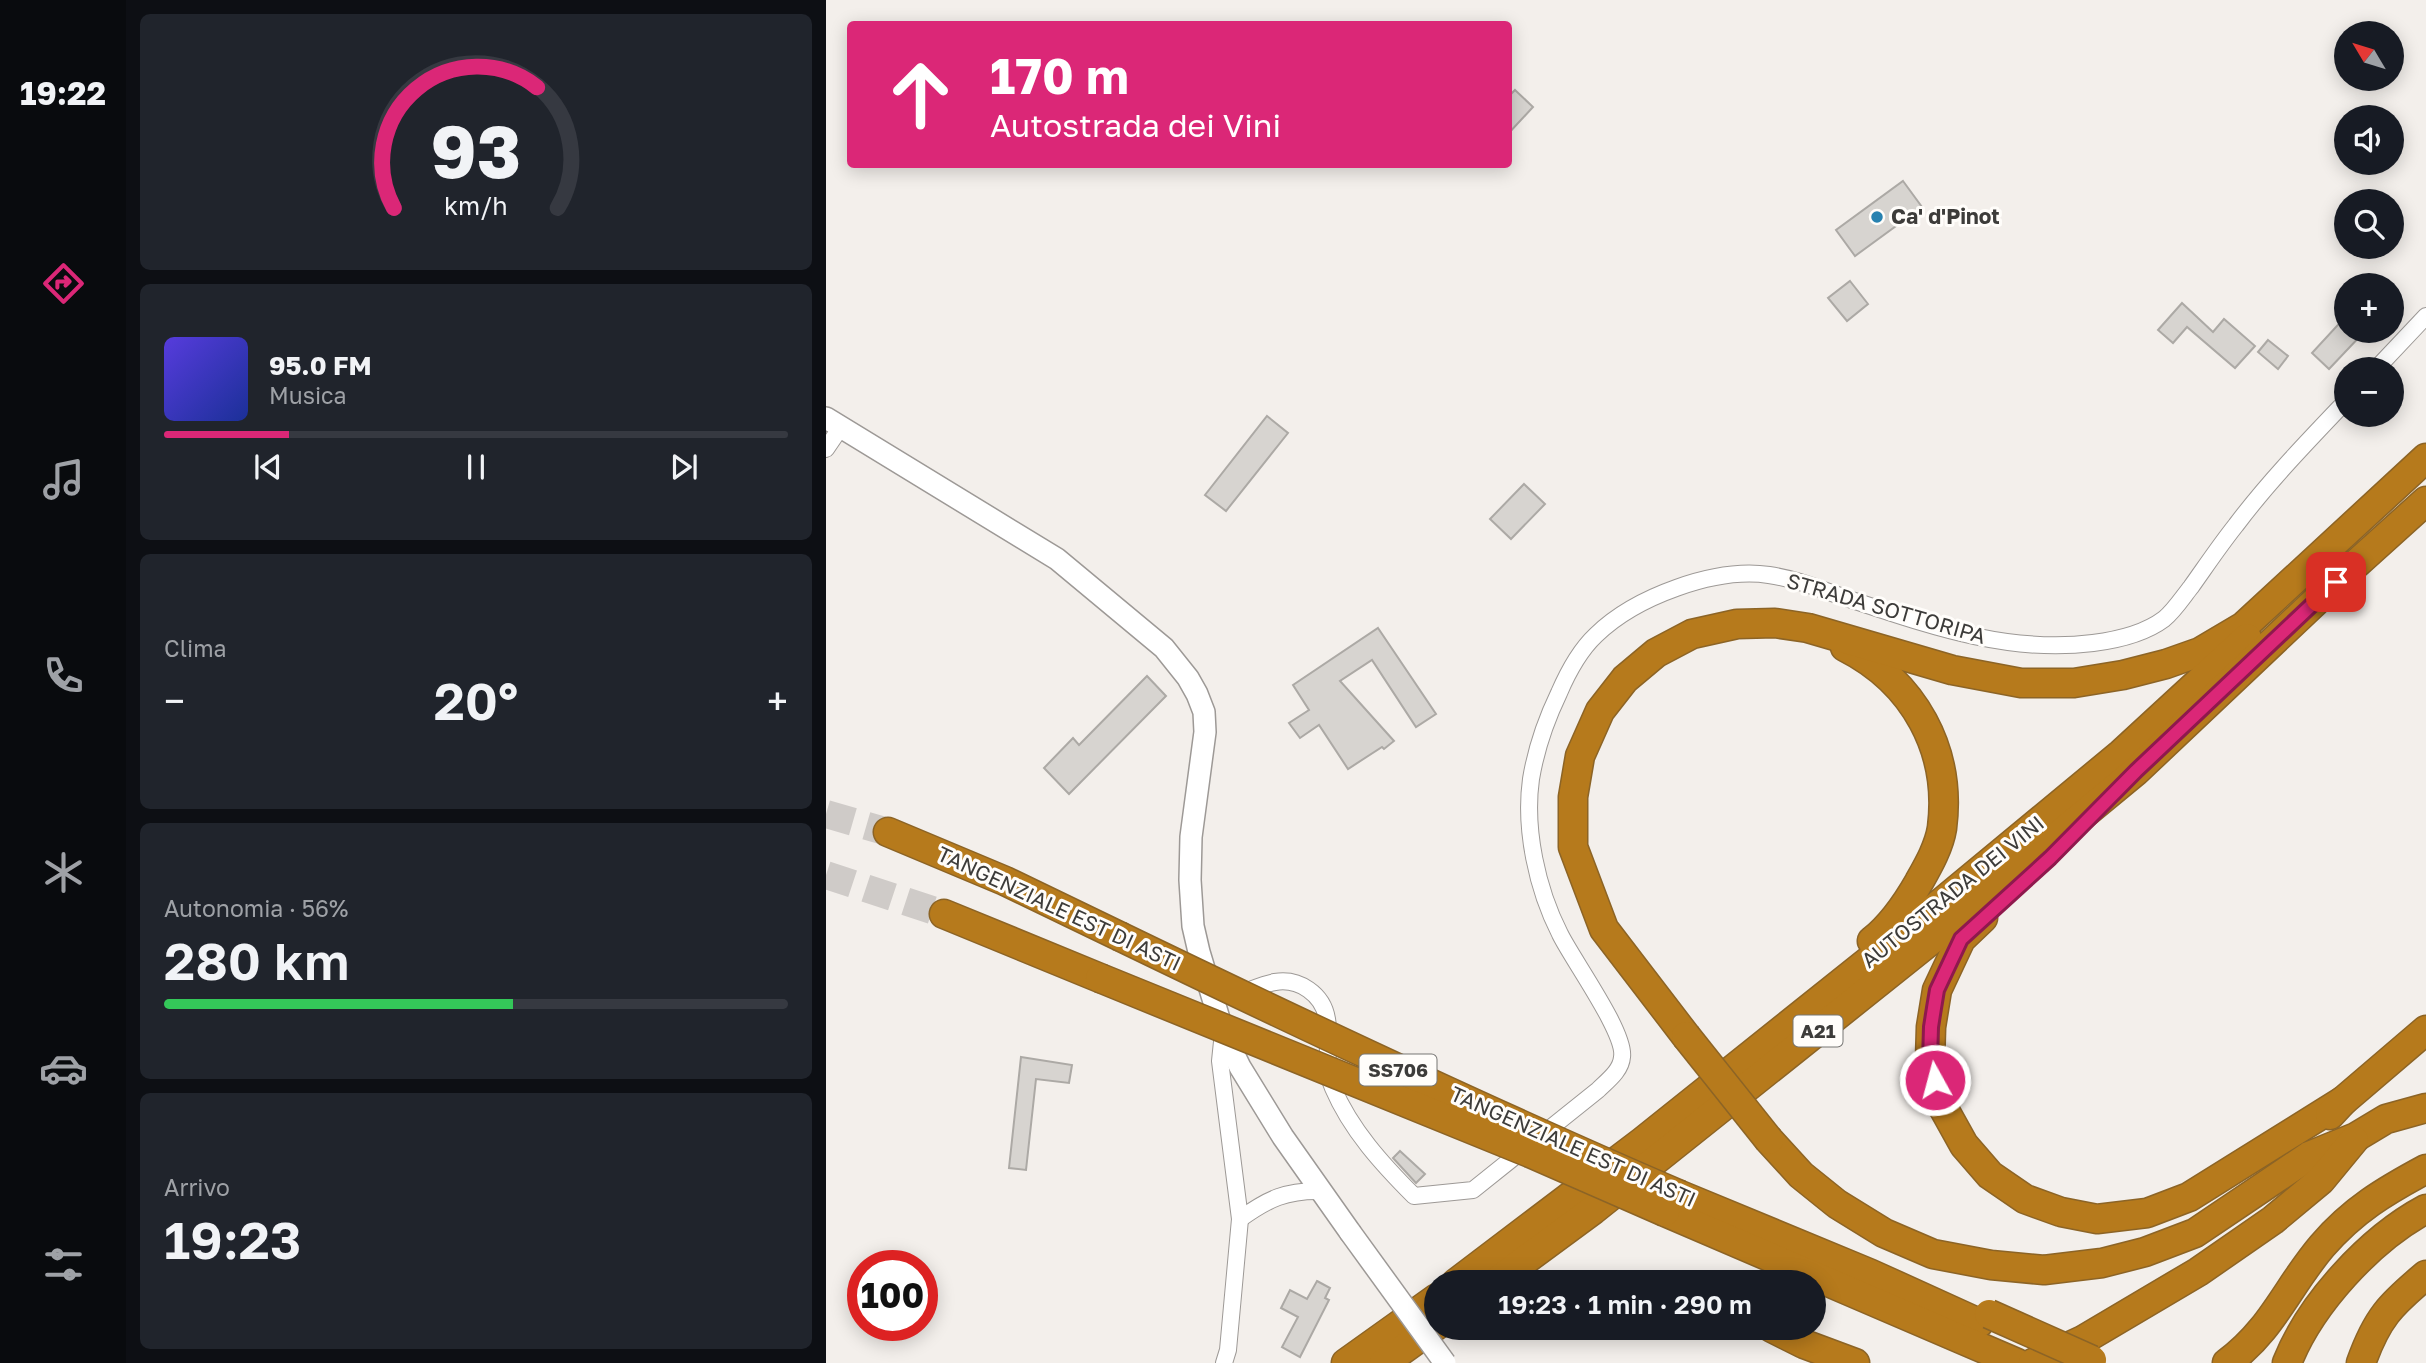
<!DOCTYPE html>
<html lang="it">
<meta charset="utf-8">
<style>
:root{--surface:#171b24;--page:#20242c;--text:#f1f3f6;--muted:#9ea1a6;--line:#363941;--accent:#db2777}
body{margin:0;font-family:"Golos Text",sans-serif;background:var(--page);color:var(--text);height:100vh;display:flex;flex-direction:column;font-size:26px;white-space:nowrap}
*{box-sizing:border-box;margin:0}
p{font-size:23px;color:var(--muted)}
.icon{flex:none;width:38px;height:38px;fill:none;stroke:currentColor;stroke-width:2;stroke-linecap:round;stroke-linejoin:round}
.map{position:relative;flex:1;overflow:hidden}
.details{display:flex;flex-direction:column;gap:14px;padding:14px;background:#0d0f14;width:700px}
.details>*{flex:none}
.guide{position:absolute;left:21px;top:21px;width:665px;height:147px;border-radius:7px;box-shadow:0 4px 18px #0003;background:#db2777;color:#fff;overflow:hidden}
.needle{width:46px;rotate:308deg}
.fabs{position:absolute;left:1508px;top:21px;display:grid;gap:14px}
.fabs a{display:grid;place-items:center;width:70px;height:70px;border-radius:50%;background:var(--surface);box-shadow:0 4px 18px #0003;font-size:35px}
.speed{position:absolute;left:21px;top:1250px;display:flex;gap:14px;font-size:35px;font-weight:700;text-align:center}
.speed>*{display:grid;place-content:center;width:91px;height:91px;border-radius:50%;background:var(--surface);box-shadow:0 4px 18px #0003;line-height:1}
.speed .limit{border:10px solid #d22;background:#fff;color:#111}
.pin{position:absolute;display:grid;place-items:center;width:60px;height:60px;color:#fff;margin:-30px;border-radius:14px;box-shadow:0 4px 10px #0006}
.me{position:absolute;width:77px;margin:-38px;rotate:353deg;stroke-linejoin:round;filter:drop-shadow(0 0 5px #0008)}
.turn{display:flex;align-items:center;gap:24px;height:147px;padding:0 28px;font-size:32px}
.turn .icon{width:91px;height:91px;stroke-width:2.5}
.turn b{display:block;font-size:49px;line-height:60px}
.big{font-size:52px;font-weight:600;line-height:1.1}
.details .widget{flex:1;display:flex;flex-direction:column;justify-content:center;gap:10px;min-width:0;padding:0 24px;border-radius:10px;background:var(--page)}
.details .dial{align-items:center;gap:0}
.dial svg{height:182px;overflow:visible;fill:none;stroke:var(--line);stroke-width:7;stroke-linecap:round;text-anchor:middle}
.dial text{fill:var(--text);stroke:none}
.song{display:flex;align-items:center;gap:21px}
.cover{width:84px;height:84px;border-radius:10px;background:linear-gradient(135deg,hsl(250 70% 55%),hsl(230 70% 35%))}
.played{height:7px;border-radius:4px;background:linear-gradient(90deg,var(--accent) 20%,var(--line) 20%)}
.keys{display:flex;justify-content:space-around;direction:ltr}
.heat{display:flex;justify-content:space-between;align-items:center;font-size:38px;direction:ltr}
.charge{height:10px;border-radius:5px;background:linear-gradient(90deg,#34c759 56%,var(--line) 0)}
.trip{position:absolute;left:598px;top:1270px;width:402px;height:70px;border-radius:35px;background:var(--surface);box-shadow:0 4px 18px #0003;font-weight:600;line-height:70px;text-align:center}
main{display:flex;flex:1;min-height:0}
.tab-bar{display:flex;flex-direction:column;width:126px;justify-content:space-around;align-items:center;background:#090b0e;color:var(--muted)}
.tab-bar .icon{width:49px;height:49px}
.tab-bar .current{color:var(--accent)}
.tab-bar b{font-size:32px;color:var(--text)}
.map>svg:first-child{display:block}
</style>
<main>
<nav class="tab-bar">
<b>19:22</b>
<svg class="icon current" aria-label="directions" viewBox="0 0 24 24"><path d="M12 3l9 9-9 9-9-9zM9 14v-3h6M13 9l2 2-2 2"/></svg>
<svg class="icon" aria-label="music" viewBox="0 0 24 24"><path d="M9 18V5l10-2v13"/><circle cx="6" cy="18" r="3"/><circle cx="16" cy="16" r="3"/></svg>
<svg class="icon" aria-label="phone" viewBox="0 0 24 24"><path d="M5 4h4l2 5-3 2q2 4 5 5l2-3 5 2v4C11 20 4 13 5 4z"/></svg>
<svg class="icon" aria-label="climate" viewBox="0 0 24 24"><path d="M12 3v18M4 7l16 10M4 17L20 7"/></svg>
<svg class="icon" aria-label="car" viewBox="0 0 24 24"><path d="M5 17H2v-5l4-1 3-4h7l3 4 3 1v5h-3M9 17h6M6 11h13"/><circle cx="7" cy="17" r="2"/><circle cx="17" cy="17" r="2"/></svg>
<svg class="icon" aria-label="filters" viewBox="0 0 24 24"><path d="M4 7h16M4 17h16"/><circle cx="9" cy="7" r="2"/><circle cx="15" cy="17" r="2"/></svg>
</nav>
<section class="details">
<div class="widget dial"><svg viewBox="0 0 100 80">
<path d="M14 69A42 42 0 1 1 86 69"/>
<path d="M14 69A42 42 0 0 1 77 16" stroke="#db2777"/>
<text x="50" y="56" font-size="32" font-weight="700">93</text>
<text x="50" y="72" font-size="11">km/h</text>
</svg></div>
<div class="widget">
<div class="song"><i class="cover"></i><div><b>95.0 FM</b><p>Musica</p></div></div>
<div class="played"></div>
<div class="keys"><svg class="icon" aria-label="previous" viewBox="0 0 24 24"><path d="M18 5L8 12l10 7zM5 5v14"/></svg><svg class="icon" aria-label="pause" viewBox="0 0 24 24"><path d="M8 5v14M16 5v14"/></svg><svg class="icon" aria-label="next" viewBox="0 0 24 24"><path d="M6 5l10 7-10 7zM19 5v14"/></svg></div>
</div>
<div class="widget"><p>Clima</p>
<div class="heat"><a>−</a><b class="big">20°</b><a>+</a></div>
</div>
<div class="widget"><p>Autonomia · 56%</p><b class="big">280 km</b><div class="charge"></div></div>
<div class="widget"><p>Arrivo</p><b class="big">19:23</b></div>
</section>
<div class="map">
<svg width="1600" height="1363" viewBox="0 0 1600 1363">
<rect width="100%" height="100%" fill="#f3efeb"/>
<g fill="#d7d4d0" stroke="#aca9a5" stroke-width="2">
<path d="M689 90 707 107 682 134V97Z"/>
<path d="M1077 181 1096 207 1029 256 1010 230Z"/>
<path d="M1024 281 1042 304 1021 321 1002 298Z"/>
<path d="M1356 303 1387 332 1398 319 1429 346 1409 368 1361 327 1347 343 1332 330Z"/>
<path d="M1521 315V331H1539L1503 369 1486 353Z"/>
<path d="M1442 340 1462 356 1452 369 1432 352Z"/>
<path d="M441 416 462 433 400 511 379 495Z"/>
<path d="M698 484 719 504 685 539 664 519Z"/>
<path d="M552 628 610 714 590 727 546 660 514 681 568 741 558 749 556 747 522 769 493 725 474 738 463 723 483 710 467 685Z"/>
<path d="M321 676 340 696 243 794 218 768 247 738 253 745Z"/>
<path d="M195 1057 246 1065 243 1083 210 1079 200 1170 183 1168Z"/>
<path d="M574 1151 599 1174 590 1183 567 1158Z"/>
<path d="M491 1281 504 1288 499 1298 503 1300 474 1357 456 1347 472 1317 455 1308 464 1290 481 1299Z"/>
</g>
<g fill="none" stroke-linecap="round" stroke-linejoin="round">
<g stroke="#cfcbc8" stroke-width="28" stroke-dasharray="28 14" stroke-linecap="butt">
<path d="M0 814 62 832"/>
<path d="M0 875 118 914"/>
</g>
<defs>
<g id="street">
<path d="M1550 369 1600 316"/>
<path d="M0 449 15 427"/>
<path d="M413 994C425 990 437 984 449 982 473 978 497 994 501 1019 505 1042 497 1065 507 1088 525 1130 556 1164 588 1196L647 1190 772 1090C781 1081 795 1071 796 1057 800 1033 746 959 734 934 711 889 698 829 705 779 710 749 720 720 733 693 742 672 753 651 770 635 809 597 889 567 943 575 971 579 996 590 1023 599 1102 625 1182 654 1267 643 1291 640 1318 634 1338 619 1348 611 1357 597 1365 587 1380 566 1394 545 1410 525 1443 481 1483 440 1521 400"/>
<path d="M397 1032 394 1061 414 1219 402 1350 398 1363"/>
<path d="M414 1219C442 1199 460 1190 496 1191"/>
</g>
<path id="secondary" d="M0 418 231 559 338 648 362 678 371 694 378 712 379 732 365 837 364 880 367 926 373 952 397 1032 414 1067 457 1137 524 1232"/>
<g id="highway">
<path d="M1019 647C1088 682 1126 750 1116 828 1113 847 1102 866 1093 882 1081 903 1065 926 1046 941"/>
<path d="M62 832 179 881 293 936"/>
<path d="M118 914 274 978"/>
<path d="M1157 918 1135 939 1111 990 1105 1027 1104 1061 1113 1100 1138 1145 1164 1175 1199 1199 1235 1212 1271 1219 1321 1213 1363 1197 1517 1101"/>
<path d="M860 1036 778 929 747 847V797L754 756 774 711 799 679 830 653 866 634 911 624 949 623 982 628 1126 670 1195 683H1248L1297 675 1340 664 1374 652 1418 626 1600 458"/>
<path d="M1504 1115 1517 1101 1600 1030"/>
<path d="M943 1140 975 1175 1011 1204 1058 1233 1107 1254 1165 1265 1218 1270 1276 1263 1319 1252 1369 1233 1483 1156 1530 1137 1560 1119 1600 1108"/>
<path d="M854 1195 1045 1274 1153 1323"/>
<path d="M839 1212 1191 1363"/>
<path d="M630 1283 816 1142 1099 916 1295 754 1421 638"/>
<path d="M668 1283 767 1210 1114 933 1310 771 1510 582 1600 501"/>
<path d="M946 1328 978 1344 1029 1363"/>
<path d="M520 1363 611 1298"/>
<path d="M558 1363 611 1325"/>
<path d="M1207 1363 1257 1340 1372 1272 1447 1220 1495 1180 1528 1140"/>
<path d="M1401 1363C1447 1329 1461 1287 1496 1246 1527 1210 1559 1191 1600 1169"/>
<path d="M1461 1363C1484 1304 1544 1239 1600 1209"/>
<path d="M1535 1363C1551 1318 1564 1305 1600 1275"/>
</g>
</defs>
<use href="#street" stroke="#9d9996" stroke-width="18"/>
<use href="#secondary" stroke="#9d9996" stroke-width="24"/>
<use href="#highway" stroke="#8c6426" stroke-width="31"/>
<use href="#street" stroke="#fff" stroke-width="16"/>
<use href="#secondary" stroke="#fff" stroke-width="21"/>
<use href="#highway" stroke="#b67a1c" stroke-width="28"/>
<defs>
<path id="secondary-bridge" d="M524 1232 619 1363"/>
<g id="highway-bridge">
<path d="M293 936C479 1026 665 1114 854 1195"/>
<path d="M274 978 704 1153 839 1212"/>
<path d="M860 1036 943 1140"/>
<path d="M1163 1314 1266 1360"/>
</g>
</defs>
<use href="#secondary-bridge" stroke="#9d9996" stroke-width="24" stroke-linecap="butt"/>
<use href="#highway-bridge" stroke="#8c6426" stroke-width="31" stroke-linecap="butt"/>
<use href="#secondary-bridge" stroke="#fff" stroke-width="21"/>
<use href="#highway-bridge" stroke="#b67a1c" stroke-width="28"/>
</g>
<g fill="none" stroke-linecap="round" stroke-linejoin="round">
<defs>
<path id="route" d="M1109 1080 1104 1061 1105 1027 1108 1008 1111 990 1135 939 1224 858 1310 771 1510 582"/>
</defs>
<use href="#route" stroke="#8e194d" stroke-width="18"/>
<use href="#route" stroke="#db2777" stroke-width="12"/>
</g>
<circle fill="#2882b0" stroke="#fffdfa" stroke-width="2.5" cx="1051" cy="217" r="7"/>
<g text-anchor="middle" stroke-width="6" stroke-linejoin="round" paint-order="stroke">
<g fill="#fffdfa" stroke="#777674" stroke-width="2">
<rect x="967.5" y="1015.5" width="49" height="31" rx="5"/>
<rect x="533.5" y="1054.5" width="77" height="31" rx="5"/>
</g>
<g font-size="19" font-weight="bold" fill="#3d3c3a">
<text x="992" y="1038">A21</text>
<text x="572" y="1077">SS706</text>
</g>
<g font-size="21" font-weight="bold" fill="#3d3c3a" stroke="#fffdfa" text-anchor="start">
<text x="1065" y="224">Ca' d'Pinot</text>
</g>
<g font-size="21" fill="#3d3c3a" stroke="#fffdfa">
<text transform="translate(1060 609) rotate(16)" y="7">STRADA SOTTORIPA</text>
<text transform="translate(1127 892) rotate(-39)" y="7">AUTOSTRADA DEI VINI</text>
<text transform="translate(233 909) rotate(25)" y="7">TANGENZIALE EST DI ASTI</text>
<text transform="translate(747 1147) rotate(24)" y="7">TANGENZIALE EST DI ASTI</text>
</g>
</g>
</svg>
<div class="fabs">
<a><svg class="needle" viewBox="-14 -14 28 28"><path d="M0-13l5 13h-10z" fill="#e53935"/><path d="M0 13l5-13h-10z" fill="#9ea1a6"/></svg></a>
<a><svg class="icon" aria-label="sound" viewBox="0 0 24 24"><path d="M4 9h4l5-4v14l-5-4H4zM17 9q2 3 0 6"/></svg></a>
<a><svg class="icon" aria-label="search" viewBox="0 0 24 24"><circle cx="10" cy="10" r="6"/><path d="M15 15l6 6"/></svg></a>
<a>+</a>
<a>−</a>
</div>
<div class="speed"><div class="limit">100</div></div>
<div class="pin" style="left:1510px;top:582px;background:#d93025"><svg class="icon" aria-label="arrive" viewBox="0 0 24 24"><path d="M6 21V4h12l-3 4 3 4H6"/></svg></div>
<svg class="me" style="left:1109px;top:1080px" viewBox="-20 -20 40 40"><circle r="17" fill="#db2777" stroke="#fff" stroke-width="3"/><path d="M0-11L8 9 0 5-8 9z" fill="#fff"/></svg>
<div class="trip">19:23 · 1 min · 290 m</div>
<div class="guide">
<div class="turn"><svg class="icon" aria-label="ahead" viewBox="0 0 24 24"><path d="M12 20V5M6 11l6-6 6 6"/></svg><div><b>170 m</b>Autostrada dei Vini</div></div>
</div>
</div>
</main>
